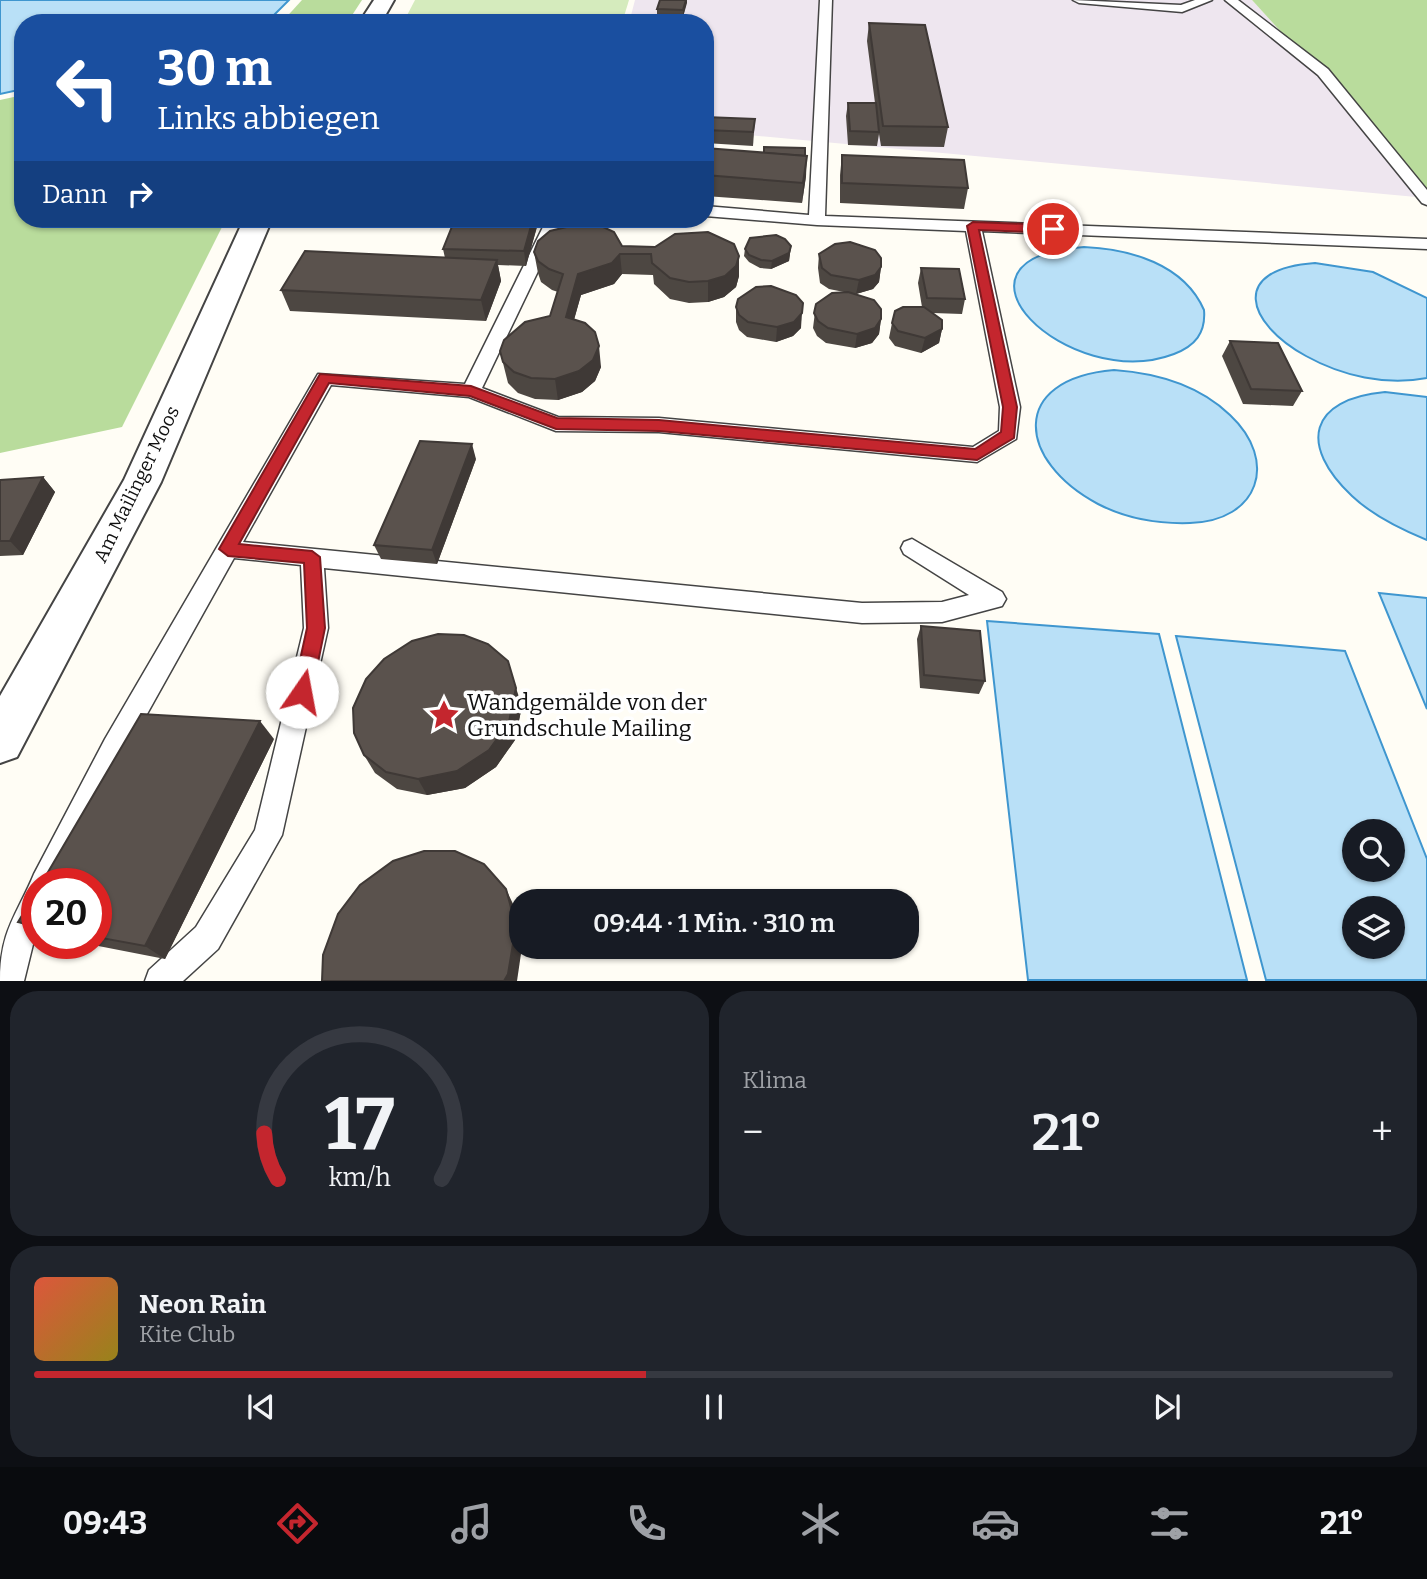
<!DOCTYPE html>
<html lang="de">
<meta charset="utf-8">
<style>
:root{--surface:#171b24;--page:#20242c;--text:#f1f3f6;--muted:#9ea1a6;--line:#363941;--accent:#c4262e}
body{margin:0;font-family:Bitter,serif;background:var(--page);color:var(--text);height:100vh;display:flex;flex-direction:column;font-size:26px;white-space:nowrap}
*{box-sizing:border-box;margin:0}
p{font-size:23px;color:var(--muted)}
.icon{flex:none;width:38px;height:38px;fill:none;stroke:currentColor;stroke-width:2;stroke-linecap:round;stroke-linejoin:round}
.map{position:relative;height:981px;overflow:hidden}
.drawer{display:flex;flex-direction:column;gap:10px;padding:10px;background:#0d0f14;flex:1}
.drawer>*{flex:none}
.banner{position:absolute;left:14px;top:14px;width:700px;height:214px;border-radius:28px;box-shadow:0 2px 5px #0004;background:#1a4fa0;color:#fff;overflow:hidden}
.tools{position:absolute;left:1342px;top:819px;display:grid;gap:14px}
.tools a{display:grid;place-items:center;width:63px;height:63px;border-radius:50%;background:var(--surface);box-shadow:0 2px 5px #0004;font-size:35px}
.speed{position:absolute;left:21px;top:868px;display:flex;gap:14px;font-size:35px;font-weight:700;text-align:center}
.speed>*{display:grid;place-content:center;width:91px;height:91px;border-radius:50%;background:var(--surface);box-shadow:0 2px 5px #0004;line-height:1}
.speed .limit{border:10px solid #d22;background:#fff;color:#111}
.pin{position:absolute;display:grid;place-items:center;width:60px;height:60px;color:#fff;margin:-30px;border:4px solid #fff;border-radius:50%;box-shadow:0 2px 7px #0007}
.me{position:absolute;width:77px;margin:-38px;rotate:12deg;stroke-linejoin:round;filter:drop-shadow(0 0 5px #0008)}
.turn{display:flex;align-items:center;gap:24px;height:147px;padding:0 28px;font-size:32px}
.turn .icon{width:91px;height:91px;stroke-width:2.5}
.turn b{display:block;font-size:49px;line-height:60px}
.then{display:flex;align-items:center;height:66px;padding:0 28px;background:#0003;gap:14px;font-size:26px}
.big{font-size:52px;font-weight:600;line-height:1.1}
.drawer .card{flex:1;display:flex;flex-direction:column;justify-content:center;gap:10px;min-width:0;padding:0 24px;border-radius:28px;background:var(--page)}
.drawer .dial{align-items:center;gap:0}
.dial svg{height:182px;overflow:visible;fill:none;stroke:var(--line);stroke-width:7;stroke-linecap:round;text-anchor:middle}
.dial text{fill:var(--text);stroke:none}
.song{display:flex;align-items:center;gap:21px}
.cover{width:84px;height:84px;border-radius:10px;background:linear-gradient(135deg,hsl(10 70% 55%),hsl(50 70% 35%))}
.played{height:7px;border-radius:4px;background:linear-gradient(90deg,var(--accent) 45%,var(--line) 45%)}
.keys{display:flex;justify-content:space-around;direction:ltr}
.heat{display:flex;justify-content:space-between;align-items:center;font-size:38px;direction:ltr}
.drawer .tiles{flex:1;display:grid;gap:10px;grid-template-columns:1fr 1fr}
.card:last-child{grid-column:span 2}
.trip{position:absolute;left:509px;top:889px;width:410px;height:70px;border-radius:28px;background:var(--surface);box-shadow:0 2px 5px #0004;font-weight:600;line-height:70px;text-align:center}
.menu{display:flex;height:112px;justify-content:space-around;align-items:center;background:#090b0e;color:var(--muted)}
.menu .icon{width:49px;height:49px}
.menu .selected{color:var(--accent)}
.menu b{font-size:32px;color:var(--text)}
.map>svg:first-child{display:block}
</style>
<div class="map">
<svg width="1427" height="981" viewBox="0 0 1427 981">
<rect width="100%" height="100%" fill="#fffdf5"/>
<path fill="#eee6ef" d="M635 0H1252L1427 193V198L705 131V23H629Z"/>
<path fill="#d5ebbd" d="M415 0H629L622 23H403Z"/>
<g fill="#b9dc9c">
<path d="M302 0H362L347 23H281Z"/>
<path d="M1252 0H1427V193Z"/>
<path d="M23 95V219H226L122 427 0 453V100Z"/>
</g>
<g fill="#b9e0f7" stroke="#3f96cf" stroke-width="2" fill-rule="evenodd">
<path d="M0 0H289L266 23H23V89L0 94Z"/>
<path d="M1084 247C1130 249 1184 264 1204 310 1206 333 1195 346 1174 354 1069 394 927 258 1084 247Z"/>
<path d="M1315 263 1373 272 1427 298V378C1386 386 1342 376 1306 356 1246 323 1229 269 1315 263Z"/>
<path d="M1114 370C1156 373 1199 385 1230 415 1279 461 1259 521 1190 523 1159 524 1127 519 1098 504 1017 461 1008 379 1114 370Z"/>
<path d="M1385 392 1427 397V540C1400 529 1373 516 1352 496 1298 445 1309 399 1385 392Z"/>
<path d="M1379 593 1427 598V709Z"/>
<path d="M987 621 1159 634 1247 980H1028Z"/>
<path d="M1176 636 1345 651 1427 859V980H1266ZM1393 831V870H1354V831ZM1393 908V947H1354V908Z"/>
</g>
<g fill="none" stroke-linecap="round" stroke-linejoin="round">
<defs>
<g id="lane">
<path d="M820 0H832L825 216 1427 239V249L982 231 1020 407 1016 439 977 462 659 432 556 431 469 397 331 385 243 542 862 603 942 602 969 595 904 554 901 548 904 542 912 539 1002 592 1006 599 1002 606 942 622 862 623 324 568 328 628 282 835 218 949 183 981H145L149 970 196 927 255 830 304 628 301 565 234 558 123 757 59 884H37V928L24 981H0C0 930 17 915 34 874L105 739 318 374 465 384 547 219H563L482 388 558 417 659 418 973 447 999 431 1000 407 966 231 817 225 705 216V206L809 215Z"/>
<path d="M1073 0 1181 5 1195 0H1212L1182 12 1079 3Z"/>
<path d="M1225 0H1238L1328 69 1427 190V205L1422 203 1318 75Z"/>
</g>
<g id="street">
<path d="M374 0H394L381 23H359Z"/>
<path d="M244 219H272L161 482 17 757 0 763V696L124 480Z"/>
</g>
</defs>
<use href="#lane" stroke="#444" stroke-width="3"/>
<use href="#street" stroke="#444" stroke-width="4"/>
<use href="#lane" fill="#fff" fill-rule="evenodd"/>
<use href="#street" fill="#fff" fill-rule="evenodd"/>
</g>
<g fill="#4d4742">
<path d="M660 0H687L683 17 657 15V9Z"/>
<path d="M869 23 948 127 944 147 881 146 879 134 877 146 848 145 846 116 848 103H875L867 41Z"/>
<path d="M705 117 755 119 753 146 705 143Z"/>
<path d="M705 148 806 176 802 203 705 196Z"/>
<path d="M842 155 968 188 964 209 840 203V175Z"/>
<path d="M455 219H539L526 266 498 265 501 281 486 321 290 311 281 290 445 258 443 249Z"/>
<path d="M622 246 739 276 736 287 724 297 708 302 689 303 670 299 654 284 653 275 622 274 614 284 581 295 574 319 601 367 595 381 582 392 558 400 535 399 518 393 508 383 500 351 550 316 558 292 552 290 541 282 538 273 534 252Z"/>
<path d="M791 246 789 261 771 269 760 268 749 262 744 256 745 249Z"/>
<path d="M819 254 881 267 879 282 873 289 856 294 881 319 879 334 872 343 855 348 826 343 817 336 813 328 816 304 844 292 829 289 820 283 818 268Z"/>
<path d="M921 268 965 299 962 314 933 313 942 329 939 343 921 353 895 346 889 338 892 323 922 307 918 283Z"/>
<path d="M736 307 801 328 793 336 776 342 747 337 739 330 736 322Z"/>
<path d="M1230 341 1302 391 1293 406 1243 404 1222 356Z"/>
<path d="M476 459 437 564 381 559 374 545Z"/>
<path d="M43 477 55 492 23 555 0 556V480Z"/>
<path d="M921 626 985 681 979 694 920 688 917 639Z"/>
<path d="M522 706 515 740 496 767 465 788 427 795 397 789 375 773 364 755Z"/>
<path d="M274 739 165 959 83 943H96V884Z"/>
<path d="M37 891V932L18 922Z"/>
</g>
<g fill="#3f3936">
<path d="M686 0H687V3L683 17V10Z"/>
<path d="M807 156 806 176 802 203 803 183Z"/>
<path d="M533 219H539V220L526 266 524 251Z"/>
<path d="M791 246 789 261 771 269 772 261Z"/>
<path d="M620 254 622 274 614 284 581 295 569 338 566 317 578 274Z"/>
<path d="M739 256V276L736 287 724 297 708 302V281Z"/>
<path d="M497 260 501 281 486 321 481 300Z"/>
<path d="M881 267 879 282 873 289 856 294 859 280Z"/>
<path d="M802 313 801 328 793 336 776 342 777 327Z"/>
<path d="M881 319 879 334 872 343 855 348 857 334Z"/>
<path d="M942 329 939 343 921 353 925 338Z"/>
<path d="M599 346 601 367 595 381 582 392 558 400 555 379Z"/>
<path d="M472 444 476 459 437 564 432 550Z"/>
<path d="M43 477 55 492 23 555 10 541Z"/>
<path d="M516 688 522 706 515 740 496 767 465 788 427 795 418 779Z"/>
<path d="M260 721 274 739 165 959 145 946Z"/>
<path d="M506 889 513 904 522 934V947L517 981H504Z"/>
</g>
<g fill="#5a524d" stroke="#3f3936" stroke-width="2">
<path d="M660 0H686L683 10 657 9Z"/>
<path d="M869 23 925 25 948 127 883 126Z"/>
<path d="M848 103H876L879 132 850 131Z"/>
<path d="M705 117 755 119 753 132 705 130Z"/>
<path d="M764 147 805 148V156L764 153Z"/>
<path d="M705 148 807 156 803 183 705 175Z"/>
<path d="M842 155 964 160 968 188 842 183Z"/>
<path d="M455 219H533L524 251 443 249Z"/>
<path d="M583 223 601 226 614 232 622 246 655 247 675 234 708 232 734 244 739 256 736 266 725 276 708 281 689 282 670 278 652 263 651 254H620L612 263 578 274 566 317 585 323 595 332 599 346 593 360 579 371 555 379 531 378 514 372 503 362 500 351 504 340 525 322 550 316 563 274 549 269 538 261 534 252 538 241 550 231Z"/>
<path d="M776 235 785 239 791 246 789 253 772 261 761 260 749 255 745 249 750 238Z"/>
<path d="M850 242 875 250 881 258V267L875 275 859 280 831 275 822 268 819 254 835 244Z"/>
<path d="M305 251 497 260 481 300 281 290Z"/>
<path d="M921 268 959 269 965 299 927 298Z"/>
<path d="M771 286 796 295 803 303 802 313 794 322 777 327 748 322 739 315 736 307 738 299 756 287Z"/>
<path d="M848 292 874 300 881 309V319L875 328 857 334 828 328 818 321 814 313 816 304 832 293Z"/>
<path d="M903 307H924L942 320V329L925 338 898 331 892 323 895 311Z"/>
<path d="M1230 341 1278 343 1302 391 1251 389Z"/>
<path d="M420 441 472 444 432 550 374 545Z"/>
<path d="M43 477 10 541H0V480Z"/>
<path d="M921 626 980 631 985 681 924 675Z"/>
<path d="M438 634 464 635 488 644 508 661 516 688 509 722 489 750 457 771 418 779 386 772 364 755 354 733 353 708 366 679 384 659 412 641Z"/>
<path d="M141 714 260 721 145 946 96 937V884H41Z"/>
<path d="M424 851H455L484 864 506 889 516 926 508 974 504 981H322L323 955 338 914 360 885 393 861Z"/>
<path d="M37 891V926L18 922Z"/>
</g>
<path fill="#c4262e" stroke="#7f191e" stroke-width="2" d="M973 222 1053 225 1059 229 1053 233 979 230 1017 407 1014 438 977 460 659 431 556 429 470 396 329 383 239 544 312 551 320 557 325 628 312 692 309 698 302 700 296 698 293 692 307 628 304 563 228 556 219 549 320 374 471 386 557 418 659 420 975 449 1001 432 1003 407 967 226Z"/>
<defs>
<symbol id="sight-bare" viewBox="-9 -9 18 18"><path d="M0-6L1.8-2.2L6-1.7L2.9 1.2L3.7 5.4L0 3.3L-3.7 5.4L-2.9 1.2L-6-1.7L-1.8-2.2Z" fill="#c4262e" stroke="#fff" stroke-width="2.5" paint-order="stroke"/></symbol>
</defs>
<g fill-rule="evenodd">
<use href="#sight-bare" x="422" y="693" width="44" height="44"/>
</g>
<g text-anchor="middle" stroke-width="7" stroke-linejoin="round" paint-order="stroke">
<g font-size="19" fill="#111" stroke="#fff">
<text transform="translate(136 484) rotate(-64)" y="7">Am Mailinger Moos</text>
</g>
<g font-size="23" fill="#111" stroke="#fff" text-anchor="start">
<text x="467" y="710">Wandgemälde von der<tspan x="467" dy="26">Grundschule Mailing</tspan></text>
</g>
</g>
</svg>
<div class="tools">
<a><svg class="icon" aria-label="search" viewBox="0 0 24 24"><circle cx="10" cy="10" r="6"/><path d="M15 15l6 6"/></svg></a>
<a><svg class="icon" aria-label="layers" viewBox="0 0 24 24"><path d="M12 4l9 5-9 5-9-5zM3 14l9 5 9-5"/></svg></a>
</div>
<div class="speed"><div class="limit">20</div></div>
<div class="pin" style="left:1053px;top:229px;background:#d93025"><svg class="icon" aria-label="arrive" viewBox="0 0 24 24"><path d="M6 21V4h12l-3 4 3 4H6"/></svg></div>
<svg class="me" style="left:302px;top:692px" viewBox="-20 -20 40 40"><circle r="19" fill="#fff"/><path d="M0-13L10 11 0 6-10 11z" fill="#c4262e"/></svg>
<div class="trip">09:44 · 1 Min. · 310 m</div>
<div class="banner">
<div class="turn"><svg class="icon" aria-label="left" viewBox="0 0 24 24"><path d="M17 20v-9H6M10 6l-5 5 5 5"/></svg><div><b>30 m</b>Links abbiegen</div></div>
<div class="then">Dann<svg class="icon" aria-label="right" viewBox="0 0 24 24"><path d="M7 20v-9h11M14 6l5 5-5 5"/></svg></div>
</div>
</div>
<section class="drawer">
<div class="tiles">
<div class="card dial"><svg viewBox="0 0 100 80">
<path d="M14 69A42 42 0 1 1 86 69"/>
<path d="M14 69A42 42 0 0 1 8 49" stroke="#c4262e"/>
<text x="50" y="56" font-size="32" font-weight="700">17</text>
<text x="50" y="72" font-size="11">km/h</text>
</svg></div>
<div class="card"><p>Klima</p>
<div class="heat"><a>−</a><b class="big">21°</b><a>+</a></div>
</div>
<div class="card">
<div class="song"><i class="cover"></i><div><b>Neon Rain</b><p>Kite Club</p></div></div>
<div class="played"></div>
<div class="keys"><svg class="icon" aria-label="previous" viewBox="0 0 24 24"><path d="M18 5L8 12l10 7zM5 5v14"/></svg><svg class="icon" aria-label="pause" viewBox="0 0 24 24"><path d="M8 5v14M16 5v14"/></svg><svg class="icon" aria-label="next" viewBox="0 0 24 24"><path d="M6 5l10 7-10 7zM19 5v14"/></svg></div>
</div>
</div>
</section>
<nav class="menu">
<b>09:43</b>
<svg class="icon selected" aria-label="directions" viewBox="0 0 24 24"><path d="M12 3l9 9-9 9-9-9zM9 14v-3h6M13 9l2 2-2 2"/></svg>
<svg class="icon" aria-label="music" viewBox="0 0 24 24"><path d="M9 18V5l10-2v13"/><circle cx="6" cy="18" r="3"/><circle cx="16" cy="16" r="3"/></svg>
<svg class="icon" aria-label="phone" viewBox="0 0 24 24"><path d="M5 4h4l2 5-3 2q2 4 5 5l2-3 5 2v4C11 20 4 13 5 4z"/></svg>
<svg class="icon" aria-label="climate" viewBox="0 0 24 24"><path d="M12 3v18M4 7l16 10M4 17L20 7"/></svg>
<svg class="icon" aria-label="car" viewBox="0 0 24 24"><path d="M5 17H2v-5l4-1 3-4h7l3 4 3 1v5h-3M9 17h6M6 11h13"/><circle cx="7" cy="17" r="2"/><circle cx="17" cy="17" r="2"/></svg>
<svg class="icon" aria-label="filters" viewBox="0 0 24 24"><path d="M4 7h16M4 17h16"/><circle cx="9" cy="7" r="2"/><circle cx="15" cy="17" r="2"/></svg>
<b>21°</b>
</nav>
